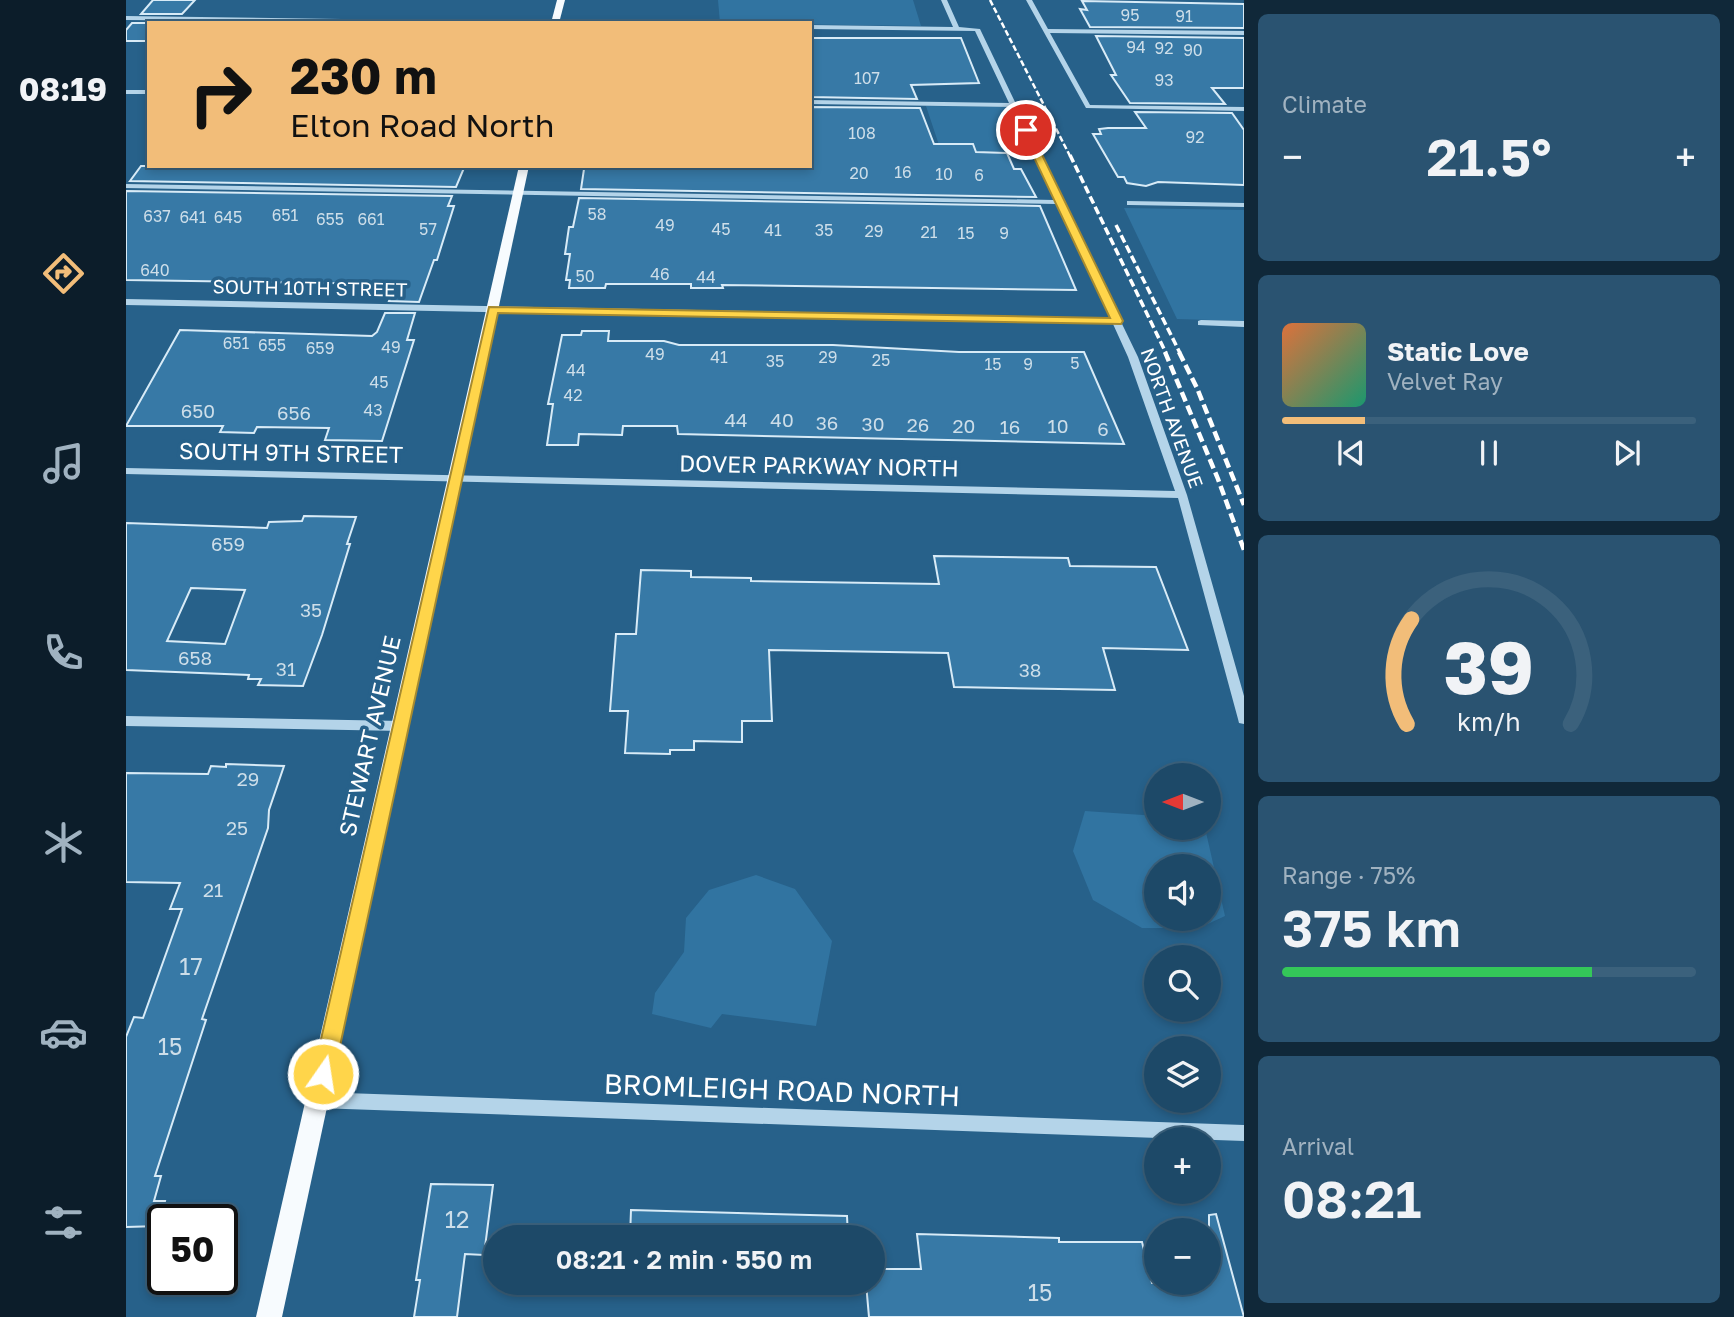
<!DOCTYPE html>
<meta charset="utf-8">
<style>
:root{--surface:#1d4968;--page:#2a5371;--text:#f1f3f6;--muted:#a0b2c0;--line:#3b617c;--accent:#f2bd79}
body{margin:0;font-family:"Golos Text",sans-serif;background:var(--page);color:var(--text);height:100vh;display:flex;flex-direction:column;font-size:26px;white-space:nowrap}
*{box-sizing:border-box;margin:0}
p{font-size:23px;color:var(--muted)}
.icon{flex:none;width:38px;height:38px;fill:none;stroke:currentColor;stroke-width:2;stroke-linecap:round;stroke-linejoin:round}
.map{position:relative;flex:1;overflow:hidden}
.details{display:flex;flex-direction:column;gap:14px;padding:14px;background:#102839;width:490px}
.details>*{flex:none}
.guide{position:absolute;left:21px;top:21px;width:665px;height:147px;border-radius:0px;box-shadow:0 4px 10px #0003,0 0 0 2px var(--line);background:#f2bd79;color:#111;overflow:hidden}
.needle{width:46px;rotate:270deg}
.buttons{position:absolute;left:1018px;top:763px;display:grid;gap:14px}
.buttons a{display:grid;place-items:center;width:77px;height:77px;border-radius:50%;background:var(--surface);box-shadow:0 4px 10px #0003,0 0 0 2px var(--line);font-size:35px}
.speed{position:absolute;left:21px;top:1204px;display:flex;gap:14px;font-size:35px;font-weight:700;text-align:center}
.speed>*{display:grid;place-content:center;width:91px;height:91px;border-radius:50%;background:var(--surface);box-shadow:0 4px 10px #0003,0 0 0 2px var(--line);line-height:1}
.speed .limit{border:4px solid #111;border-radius:10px;background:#fff;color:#111}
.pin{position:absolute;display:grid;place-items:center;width:60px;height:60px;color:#fff;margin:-30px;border:4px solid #fff;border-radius:50%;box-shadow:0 2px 7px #0007}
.me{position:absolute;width:77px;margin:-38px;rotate:13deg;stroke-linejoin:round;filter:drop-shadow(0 0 5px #0008)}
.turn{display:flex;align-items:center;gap:24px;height:147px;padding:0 28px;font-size:32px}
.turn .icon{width:91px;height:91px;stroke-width:2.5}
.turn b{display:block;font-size:49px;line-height:60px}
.big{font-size:52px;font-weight:600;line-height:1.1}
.details .card{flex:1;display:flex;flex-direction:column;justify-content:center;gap:10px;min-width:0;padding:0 24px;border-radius:10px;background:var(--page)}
.details .dial{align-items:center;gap:0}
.dial svg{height:182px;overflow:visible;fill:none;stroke:var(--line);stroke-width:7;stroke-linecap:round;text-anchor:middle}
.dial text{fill:var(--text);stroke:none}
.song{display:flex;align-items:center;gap:21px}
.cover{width:84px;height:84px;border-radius:10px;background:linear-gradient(135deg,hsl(20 70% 55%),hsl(160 70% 35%))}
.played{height:7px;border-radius:4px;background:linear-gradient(90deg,var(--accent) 20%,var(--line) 20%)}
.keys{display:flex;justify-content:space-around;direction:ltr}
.heat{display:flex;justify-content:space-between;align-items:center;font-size:38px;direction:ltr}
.charge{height:10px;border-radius:5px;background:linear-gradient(90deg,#34c759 75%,var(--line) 0)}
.trip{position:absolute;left:357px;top:1225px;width:402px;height:70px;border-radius:35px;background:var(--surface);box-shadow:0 4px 10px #0003,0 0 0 2px var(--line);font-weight:600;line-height:70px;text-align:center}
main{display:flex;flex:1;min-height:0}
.menu{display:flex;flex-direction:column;width:126px;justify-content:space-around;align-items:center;background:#0c1d2a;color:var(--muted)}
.menu .icon{width:49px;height:49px}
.menu .on{color:var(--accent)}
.menu b{font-size:32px;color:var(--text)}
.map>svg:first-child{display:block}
</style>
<main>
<nav class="menu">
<b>08:19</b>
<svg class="icon on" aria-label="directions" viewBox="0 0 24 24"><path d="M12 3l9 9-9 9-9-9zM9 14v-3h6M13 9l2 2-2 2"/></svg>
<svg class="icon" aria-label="music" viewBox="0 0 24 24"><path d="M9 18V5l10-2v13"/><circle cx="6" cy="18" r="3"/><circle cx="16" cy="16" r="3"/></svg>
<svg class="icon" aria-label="phone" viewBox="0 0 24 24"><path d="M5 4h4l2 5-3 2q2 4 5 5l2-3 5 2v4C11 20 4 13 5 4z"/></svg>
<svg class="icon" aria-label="climate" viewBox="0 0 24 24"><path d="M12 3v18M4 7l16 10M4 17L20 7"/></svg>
<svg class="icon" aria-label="car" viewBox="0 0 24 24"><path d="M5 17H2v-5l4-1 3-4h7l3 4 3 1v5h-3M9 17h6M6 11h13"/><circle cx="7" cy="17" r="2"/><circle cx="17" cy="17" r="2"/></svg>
<svg class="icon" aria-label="filters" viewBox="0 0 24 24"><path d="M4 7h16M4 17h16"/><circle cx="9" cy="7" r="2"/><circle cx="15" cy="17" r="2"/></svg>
</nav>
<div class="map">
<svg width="1118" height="1317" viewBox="0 0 1118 1317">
<rect width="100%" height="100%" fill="#27618a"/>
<g fill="#3174a1" fill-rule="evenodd">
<path d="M592 0H787L795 26 594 23Z"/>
<path d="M800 106 897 107 918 152 815 151Z"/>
<path d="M998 208 1118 210V321L1051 319Z"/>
<path d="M959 811 1031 816V828H1079L1099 916 1073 928H1016L967 900 947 851ZM1031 866H1083V919H1031Z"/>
<path d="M630 875 669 889 706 941 690 1026 596 1014 585 1028 526 1014 529 993 558 952 560 918 583 890Z"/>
</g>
<g fill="#3779a6" stroke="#d8ebf7" stroke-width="2" fill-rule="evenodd">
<path d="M27 0H69L56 14H15Z"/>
<path d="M956 1 1118 4V28L964 27 954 9 961 10Z"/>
<path d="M6 23H23V41H0V30Z"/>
<path d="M970 36 1118 38V88H1086L1099 104 1004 103 985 75H990Z"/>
<path d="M684 38H835L853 83 785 85 791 99 684 97Z"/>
<path d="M684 107 794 108 808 144H847L850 152 881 153 888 169H895L910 197 455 189 458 169H497V166H686Z"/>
<path d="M1009 112 1106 113 1118 130V185L1032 182 1020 186 1001 183 998 177H992L967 134H975L973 129 982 128H1020Z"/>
<path d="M15 166H285L338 168 330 187 4 181Z"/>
<path d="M0 191 326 196 322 206H328L311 260H308L293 302 263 301 270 284 0 280Z"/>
<path d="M453 198 914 206 950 290 596 285 597 288H565V284H480L479 288H443L444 280H440L444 254H439L443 227H447Z"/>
<path d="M259 313H289L281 340H288L256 441 199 440 203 428 131 427 128 433 94 432 97 426H0L54 330 246 336 251 332Z"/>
<path d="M456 331H483L482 341H538L553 345H707L833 352H958L998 444 552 434 551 426H497L496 435 453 434 452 445H421L427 404H422L436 335H455Z"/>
<path d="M178 516 230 517 221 544H224L196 635 177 686 132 685 135 679H122L123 675 0 670V523L141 528 143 522 176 521ZM65 588 119 590 99 644 41 641Z"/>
<path d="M808 556 942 558 944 566 1030 567 1062 650 977 648 989 690 828 687 822 653 643 650 646 721H616V742L568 741V750H544V754L499 753 502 711H484L490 634H510L515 570 565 571V577L625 578V581L813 584Z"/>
<path d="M100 764 158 766 143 810 142 828 76 1019 80 1020 29 1176H35L28 1201H39L33 1226 0 1227V1037L8 1017 17 1018 56 909H44L54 883 0 882V773L82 774 85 766 100 767Z"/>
<path d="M305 1184 367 1185 358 1255 339 1254 331 1317H288L294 1280H290Z"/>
<path d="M505 1210 721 1216 722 1237H504Z"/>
<path d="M1090 1214 1118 1317H743L740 1283H747V1269H795L791 1234 933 1238V1242H1016L1026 1283H1083V1215Z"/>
<path d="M501 1283H725L726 1289 605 1287V1290L501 1287Z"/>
</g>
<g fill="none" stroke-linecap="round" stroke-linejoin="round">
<g fill="#b4d4e9" fill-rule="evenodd">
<path d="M815 0H821L833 27 854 29 936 200 940 202 938 204 1012 357 1061 495 1118 696V724L1113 723 1112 719 1052 498 0 474V468L1049 491 1002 357 987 324 0 305V299L984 318 930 204 0 188V184L928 200 885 107 684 104V100L883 103 849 31 684 29V25L827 27Z"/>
<path d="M900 0H906L922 29 1118 31V35L924 33 964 105 1118 107V111L960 108Z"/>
<path d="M0 16 355 21 358 23 0 20Z"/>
<rect x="0" y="90" width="23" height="4"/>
<path d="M1001 201 1118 203V207L1004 205H1001Z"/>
<path d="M1075 320 1118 321V327L1072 325V321Z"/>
<path d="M0 716 276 721 281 722 282 726 281 730 276 731 0 726Z"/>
<path d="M191 1092 1118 1125V1141L191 1108 185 1106 183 1100 185 1094Z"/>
</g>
<g fill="#f7fbfe" fill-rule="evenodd">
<path d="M431 0H439L433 23H425Z"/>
<path d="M393 166H403L156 1317H130Z"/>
</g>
<path stroke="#fff" stroke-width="2.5" stroke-dasharray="6 2.5" stroke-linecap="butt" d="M864 0 944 156"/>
<g stroke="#fff" stroke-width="3.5" stroke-dasharray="8 3.5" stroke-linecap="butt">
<path d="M944 155 1040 353"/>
<path d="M990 225 1054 353"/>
</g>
<g stroke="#fff" stroke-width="4.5" stroke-dasharray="10 4.5" stroke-linecap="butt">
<path d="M1039 352 1092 479 1118 550"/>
<path d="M1053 352 1071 388 1118 505"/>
</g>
</g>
<path fill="#ffd54a" stroke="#a68a30" stroke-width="2" d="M900 127 904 130 997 321 995 324 372 313 208 1074 205 1082 197 1085 190 1082 187 1074 363 307 984 318 895 130Z"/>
<g text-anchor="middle" stroke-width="7" stroke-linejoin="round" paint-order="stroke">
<g font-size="16" fill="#cddee9">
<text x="1004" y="21">95</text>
<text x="1058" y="22">91</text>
<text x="1010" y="53">94</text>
<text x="1038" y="54">92</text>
<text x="1067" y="56">90</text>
<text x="741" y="84">107</text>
<text x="1038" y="86">93</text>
<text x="736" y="139">108</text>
<text x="1069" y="143">92</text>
<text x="777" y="178">16</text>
<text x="733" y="179">20</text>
<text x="818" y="180">10</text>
<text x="853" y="181">6</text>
<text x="471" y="220">58</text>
<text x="159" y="221">651</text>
<text x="31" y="222">637</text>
<text x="67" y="223">641</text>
<text x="102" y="223">645</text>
<text x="204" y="225">655</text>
<text x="245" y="225">661</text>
<text x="539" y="231">49</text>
<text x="302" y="235">57</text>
<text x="595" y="235">45</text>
<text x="647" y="236">41</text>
<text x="698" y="236">35</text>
<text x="748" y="237">29</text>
<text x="803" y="238">21</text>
<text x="840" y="239">15</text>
<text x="878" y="239">9</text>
<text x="29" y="276">640</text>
<text x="534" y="280">46</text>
<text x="459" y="282">50</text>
<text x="580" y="283">44</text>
<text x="110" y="349">651</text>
<text x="146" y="351">655</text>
<text x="265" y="353">49</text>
<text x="194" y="354">659</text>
<text x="529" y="360">49</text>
<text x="593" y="363">41</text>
<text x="702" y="363">29</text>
<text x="755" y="366">25</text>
<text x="649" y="367">35</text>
<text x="949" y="369">5</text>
<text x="867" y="370">15</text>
<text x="902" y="370">9</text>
<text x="450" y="376">44</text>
<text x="253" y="388">45</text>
<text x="447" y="401">42</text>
<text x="247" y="416">43</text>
</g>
<g font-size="19" fill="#fff" stroke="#27618a">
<text transform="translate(184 288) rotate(1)" y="7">SOUTH 10TH STREET</text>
<text transform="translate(1046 418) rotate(70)" y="7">NORTH AVENUE</text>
</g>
<g font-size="19" fill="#cddee9">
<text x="72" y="418">650</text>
<text x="168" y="420">656</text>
<text x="610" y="427">44</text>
<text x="656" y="427">40</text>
<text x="701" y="430">36</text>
<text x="747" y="431">30</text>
<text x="792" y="432">26</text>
<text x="838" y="433">20</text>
<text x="932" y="433">10</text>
<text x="884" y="434">16</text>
<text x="977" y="436">6</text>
<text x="102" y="551">659</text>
<text x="185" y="617">35</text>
<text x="69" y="665">658</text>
<text x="160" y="676">31</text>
<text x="904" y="677">38</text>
<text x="122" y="786">29</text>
<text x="111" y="835">25</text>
<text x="87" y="897">21</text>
</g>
<g font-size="23" fill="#fff" stroke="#27618a">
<text transform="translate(165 453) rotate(1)" y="8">SOUTH 9TH STREET</text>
<text transform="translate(693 466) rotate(1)" y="8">DOVER PARKWAY NORTH</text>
<text transform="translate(244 736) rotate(-77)" y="8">STEWART AVENUE</text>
</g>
<g font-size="23" fill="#cddee9">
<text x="65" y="975">17</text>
<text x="44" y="1055">15</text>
<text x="331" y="1228">12</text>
<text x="914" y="1301">15</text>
</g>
<g font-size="28" fill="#fff" stroke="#27618a">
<text transform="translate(656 1090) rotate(2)" y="10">BROMLEIGH ROAD NORTH</text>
</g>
</g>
</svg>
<div class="buttons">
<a><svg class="needle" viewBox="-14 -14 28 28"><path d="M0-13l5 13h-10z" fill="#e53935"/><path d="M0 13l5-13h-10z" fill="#a0b2c0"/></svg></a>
<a><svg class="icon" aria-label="sound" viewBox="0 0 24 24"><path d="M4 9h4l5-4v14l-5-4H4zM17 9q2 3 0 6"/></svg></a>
<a><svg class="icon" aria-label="search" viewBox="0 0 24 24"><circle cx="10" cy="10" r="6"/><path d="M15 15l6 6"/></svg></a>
<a><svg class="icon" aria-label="layers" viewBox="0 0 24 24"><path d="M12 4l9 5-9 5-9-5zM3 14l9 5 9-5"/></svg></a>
<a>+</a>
<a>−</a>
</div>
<div class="speed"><div class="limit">50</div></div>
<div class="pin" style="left:900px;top:130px;background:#d93025"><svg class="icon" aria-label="arrive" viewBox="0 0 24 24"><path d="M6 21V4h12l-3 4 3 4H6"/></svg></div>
<svg class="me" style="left:197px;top:1074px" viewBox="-20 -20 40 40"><circle r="17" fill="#ffd54a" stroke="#fff" stroke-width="3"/><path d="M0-11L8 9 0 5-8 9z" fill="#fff"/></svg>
<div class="trip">08:21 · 2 min · 550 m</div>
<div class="guide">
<div class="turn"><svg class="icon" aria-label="right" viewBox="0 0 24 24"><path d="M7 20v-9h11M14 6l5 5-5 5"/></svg><div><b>230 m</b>Elton Road North</div></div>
</div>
</div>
<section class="details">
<div class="card"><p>Climate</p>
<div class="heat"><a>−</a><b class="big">21.5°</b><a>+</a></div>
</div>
<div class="card">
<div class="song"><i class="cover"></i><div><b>Static Love</b><p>Velvet Ray</p></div></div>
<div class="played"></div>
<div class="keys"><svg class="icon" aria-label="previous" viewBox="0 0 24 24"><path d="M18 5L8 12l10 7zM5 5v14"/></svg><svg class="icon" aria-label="pause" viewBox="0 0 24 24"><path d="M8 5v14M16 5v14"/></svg><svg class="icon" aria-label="next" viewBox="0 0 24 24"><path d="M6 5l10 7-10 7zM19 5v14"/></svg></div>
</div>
<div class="card dial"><svg viewBox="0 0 100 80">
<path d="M14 69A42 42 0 1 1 86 69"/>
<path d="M14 69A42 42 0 0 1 16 23" stroke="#f2bd79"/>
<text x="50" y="56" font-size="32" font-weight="700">39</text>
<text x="50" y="72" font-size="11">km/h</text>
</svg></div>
<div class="card"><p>Range · 75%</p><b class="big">375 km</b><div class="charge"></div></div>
<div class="card"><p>Arrival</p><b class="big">08:21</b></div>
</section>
</main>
